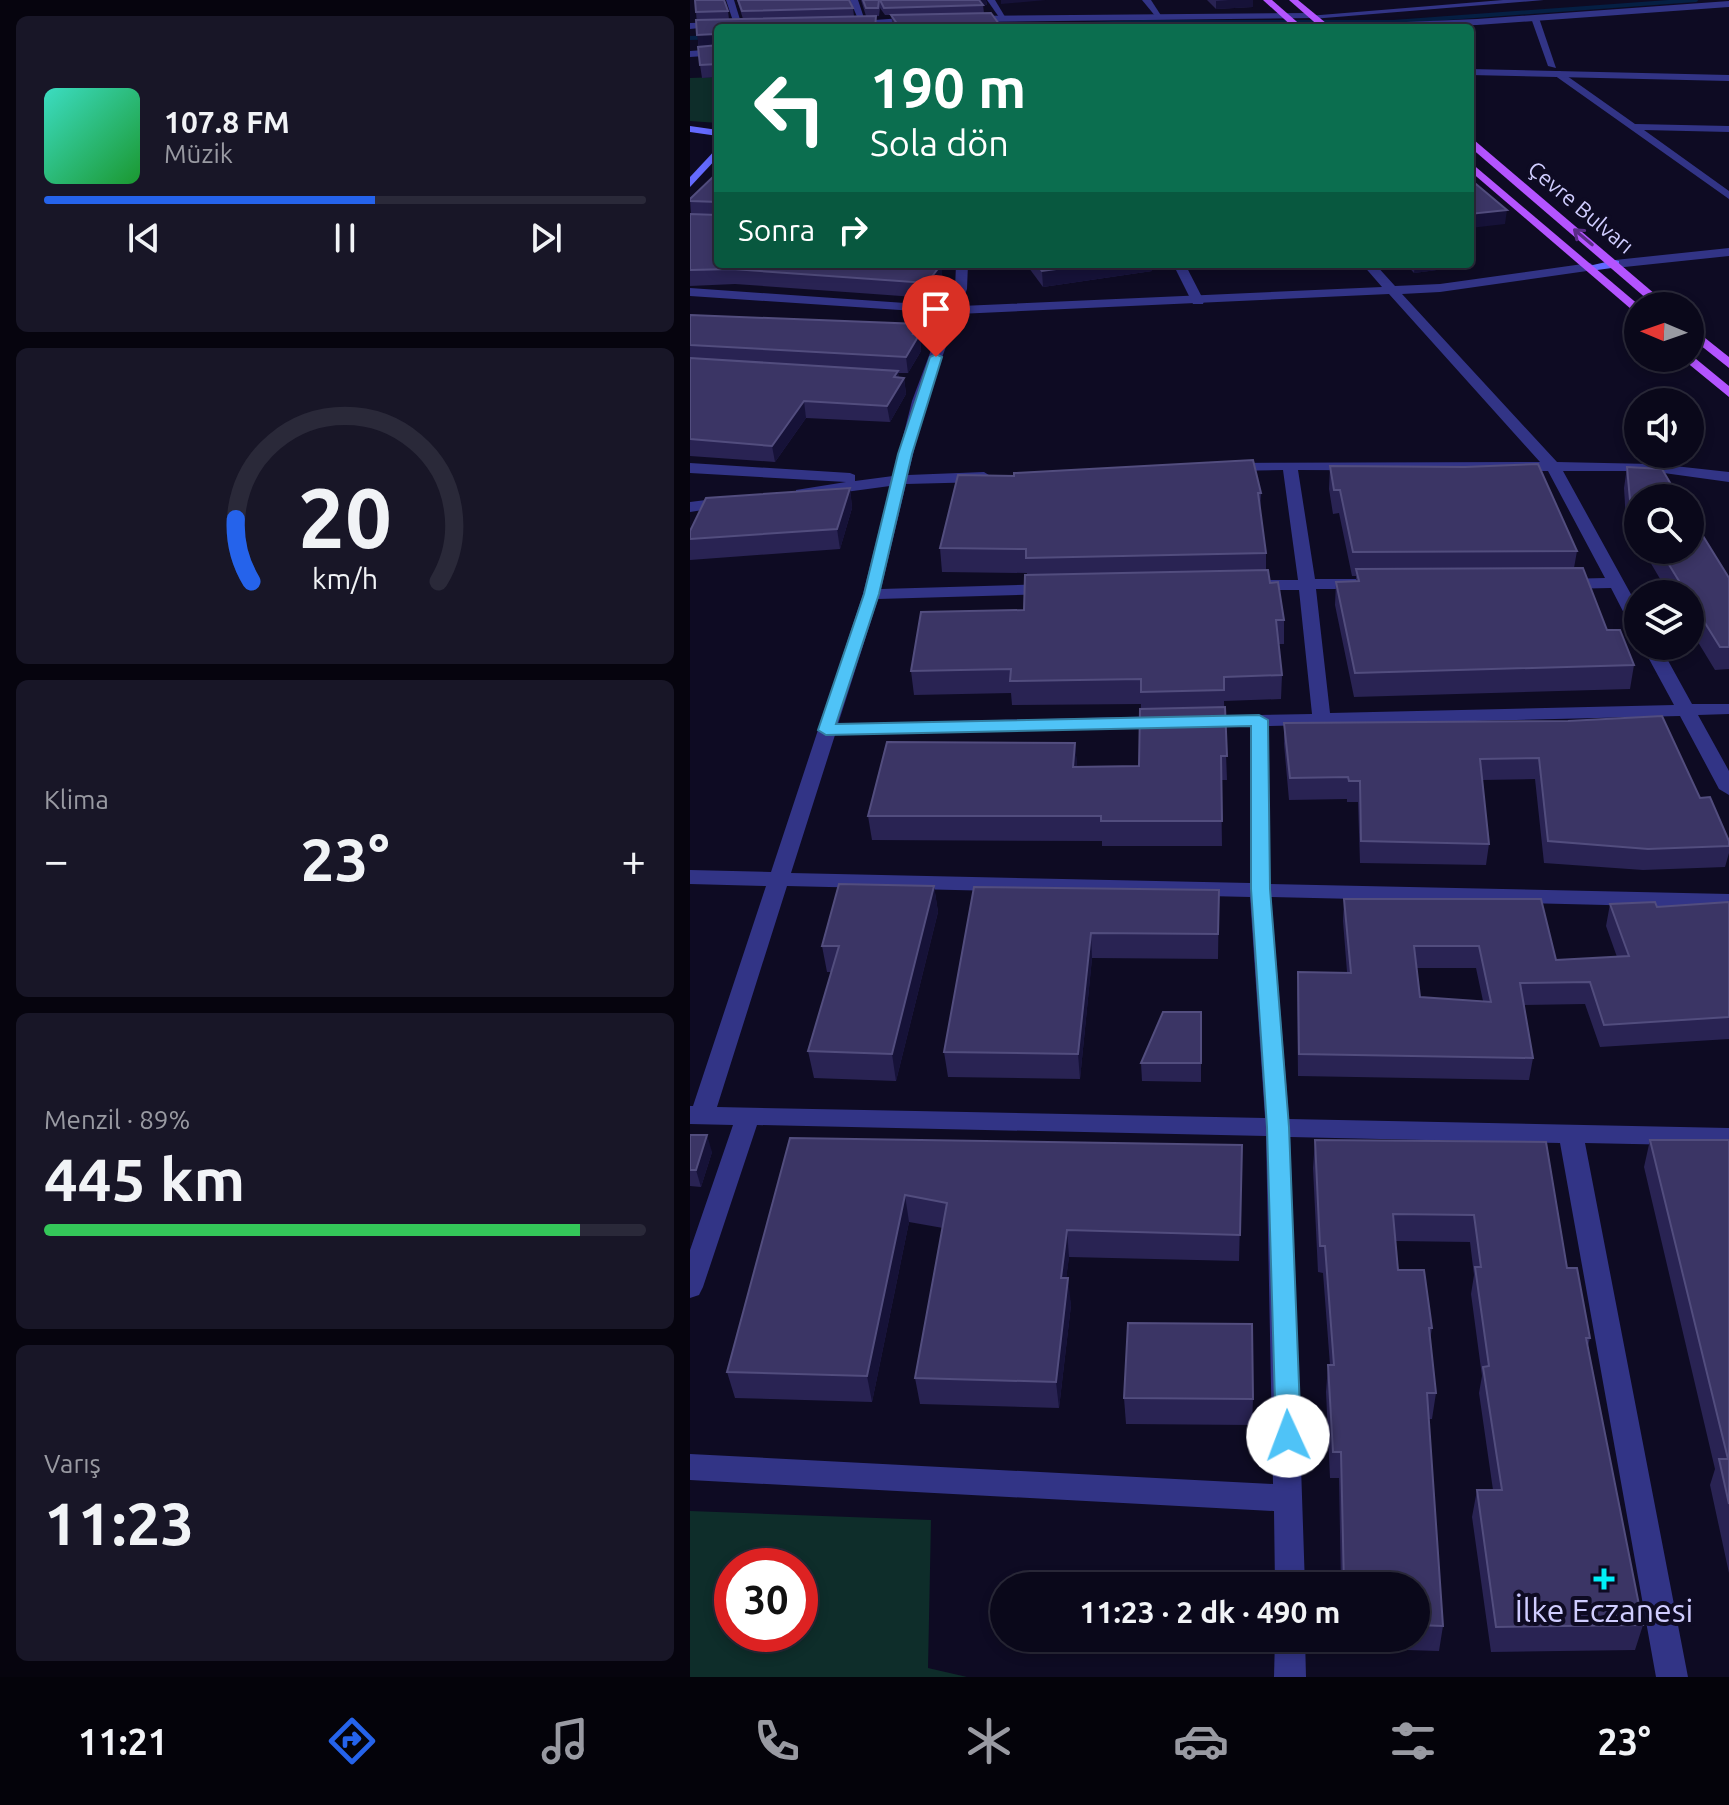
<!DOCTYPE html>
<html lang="tr">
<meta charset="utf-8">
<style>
:root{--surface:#0a081a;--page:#181627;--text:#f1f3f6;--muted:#999aa2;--line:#2a2939;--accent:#2563eb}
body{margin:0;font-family:Ubuntu,sans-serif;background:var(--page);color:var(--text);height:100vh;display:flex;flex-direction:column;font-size:30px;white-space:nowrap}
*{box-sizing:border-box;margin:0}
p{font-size:26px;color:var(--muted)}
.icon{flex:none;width:44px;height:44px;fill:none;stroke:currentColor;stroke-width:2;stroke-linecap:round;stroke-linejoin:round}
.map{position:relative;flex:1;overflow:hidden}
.panel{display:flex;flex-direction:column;gap:16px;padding:16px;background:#06040e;width:690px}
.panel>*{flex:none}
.top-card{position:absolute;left:24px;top:24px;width:760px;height:244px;border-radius:8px;box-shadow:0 4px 12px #0003,0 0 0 2px var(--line);background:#0b6e4f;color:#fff;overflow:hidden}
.needle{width:52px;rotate:272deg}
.buttons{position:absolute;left:934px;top:292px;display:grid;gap:16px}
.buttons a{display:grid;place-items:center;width:80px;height:80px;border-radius:50%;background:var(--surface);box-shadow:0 4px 12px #0003,0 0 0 2px var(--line);font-size:40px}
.speed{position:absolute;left:24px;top:1548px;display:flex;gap:16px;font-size:40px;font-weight:700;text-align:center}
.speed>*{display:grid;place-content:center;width:104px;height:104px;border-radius:50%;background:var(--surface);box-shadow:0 4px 12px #0003,0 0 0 2px var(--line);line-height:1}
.speed .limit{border:12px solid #d22;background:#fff;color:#111}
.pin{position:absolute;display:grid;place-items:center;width:68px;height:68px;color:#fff;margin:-82px -34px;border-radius:50% 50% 50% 0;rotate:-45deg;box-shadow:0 0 8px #0007}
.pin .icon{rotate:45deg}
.me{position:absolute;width:88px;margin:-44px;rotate:358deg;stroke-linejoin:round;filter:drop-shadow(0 0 6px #0008)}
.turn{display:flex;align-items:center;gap:28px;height:168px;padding:0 24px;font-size:36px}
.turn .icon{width:104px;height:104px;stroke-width:2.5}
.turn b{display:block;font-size:56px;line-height:68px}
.then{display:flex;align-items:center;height:76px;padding:0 24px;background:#0003;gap:16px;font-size:30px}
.big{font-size:60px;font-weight:700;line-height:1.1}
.panel .tile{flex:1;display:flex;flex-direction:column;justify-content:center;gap:12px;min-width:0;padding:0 28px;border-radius:12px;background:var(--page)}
.panel .dial{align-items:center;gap:0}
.dial svg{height:208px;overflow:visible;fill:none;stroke:var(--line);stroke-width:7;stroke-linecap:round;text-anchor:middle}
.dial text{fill:var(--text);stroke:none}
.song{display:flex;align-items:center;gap:24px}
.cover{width:96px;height:96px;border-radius:12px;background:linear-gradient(135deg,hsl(170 70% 55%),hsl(130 70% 35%))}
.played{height:8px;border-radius:4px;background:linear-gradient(90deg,var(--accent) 55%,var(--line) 55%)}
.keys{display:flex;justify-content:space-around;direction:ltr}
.heat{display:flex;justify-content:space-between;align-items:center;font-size:44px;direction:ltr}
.charge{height:12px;border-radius:6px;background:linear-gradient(90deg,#34c759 89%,var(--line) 0)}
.trip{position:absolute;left:300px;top:1572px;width:440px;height:80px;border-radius:40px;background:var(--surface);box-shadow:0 4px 12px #0003,0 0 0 2px var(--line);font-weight:700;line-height:80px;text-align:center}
.tab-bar{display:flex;height:128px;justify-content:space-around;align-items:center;background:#04030a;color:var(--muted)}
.tab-bar .icon{width:56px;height:56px}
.tab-bar .on{color:var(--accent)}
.tab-bar b{font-size:36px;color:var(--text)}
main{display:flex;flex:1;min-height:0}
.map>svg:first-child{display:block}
</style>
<main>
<section class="panel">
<div class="tile">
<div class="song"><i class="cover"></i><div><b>107.8 FM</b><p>Müzik</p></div></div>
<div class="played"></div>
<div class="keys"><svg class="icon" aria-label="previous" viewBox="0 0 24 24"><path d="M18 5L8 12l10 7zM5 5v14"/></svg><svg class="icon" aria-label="pause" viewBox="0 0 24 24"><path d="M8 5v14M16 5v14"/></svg><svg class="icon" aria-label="next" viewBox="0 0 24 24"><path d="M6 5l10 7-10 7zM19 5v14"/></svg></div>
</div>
<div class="tile dial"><svg viewBox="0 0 100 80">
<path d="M14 69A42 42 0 1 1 86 69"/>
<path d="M14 69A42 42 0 0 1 8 45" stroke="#2563eb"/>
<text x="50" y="56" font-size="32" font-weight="700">20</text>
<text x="50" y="72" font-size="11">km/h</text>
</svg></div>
<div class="tile"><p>Klima</p>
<div class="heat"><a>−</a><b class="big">23°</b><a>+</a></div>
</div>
<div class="tile"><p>Menzil · 89%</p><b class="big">445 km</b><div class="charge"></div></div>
<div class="tile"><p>Varış</p><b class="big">11:23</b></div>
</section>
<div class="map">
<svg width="1039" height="1677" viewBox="0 0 1039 1677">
<rect width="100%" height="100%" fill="#0e0b23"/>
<g fill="#0e2d2a" fill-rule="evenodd">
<path d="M28 77V123L0 121V78Z"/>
<path d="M0 1511 241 1520 238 1668 277 1677H0ZM42 1566H110V1634H42Z"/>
</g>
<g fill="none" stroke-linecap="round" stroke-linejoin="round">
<g stroke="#051f43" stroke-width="4">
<path d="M302 27 452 22H703L1006 0"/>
<path d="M0 38 28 37"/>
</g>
<g fill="#323486" fill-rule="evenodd">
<path d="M36 0H44L52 26 44 24Z"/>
<path d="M160 0H168L176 24H170Z"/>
<path d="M297 0H305L317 20H311Z"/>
<path d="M452 0H461L472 17H466Z"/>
<path d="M813 0H854L622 19 618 16Z"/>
<path d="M845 15 849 18 866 68 858 66 841 18Z"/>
<path d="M28 49V55L0 57V51Z"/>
<path d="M864 71H870L945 124 1039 126V132L954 130 1039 191V199L864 75Z"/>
<path d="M1039 248V256L925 268 919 264 925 260Z"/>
<path d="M900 263 906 267 904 270 750 292 712 294 867 462 962 464 964 467 957 471H873L948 607V628L939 623 921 588 873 589 865 584 873 579 915 578 858 471 608 470 625 579H673L681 584 673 589H626L640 713 984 705 952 646H970L1002 704H1039V714L1008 715 1039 771V795L1029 789 990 716 578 726 580 884 1039 894V908L581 897 599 1119 1039 1128V1146L895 1143 998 1677H966L870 1143 600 1137 615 1586H585L584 1511 0 1480V1454L583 1484 576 1136 67 1125 13 1287 9 1295 0 1298V1250L43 1125 0 1124V1106H3L76 886 0 884V870L81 872 173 594 200 486 111 498 106 496V490L156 482 0 473V463L160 473 165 475V481L203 476 222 401 255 313 0 296V288L258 306 265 289 266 264H278L277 289 271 306 692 287 672 264H685L705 286 750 284ZM699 294 850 462 538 463 531 467 538 471 593 470 608 580H561L553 585 561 590H609L622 714 508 716 499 722 508 728 560 726V883L101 873 145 735 476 728 485 722 476 716 148 724 188 599 361 594 369 589 361 584 191 589 216 484 294 482 302 477 294 472 218 475 236 401 268 314ZM97 886 560 897 575 1118 27 1107Z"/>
<path d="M40 497 48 502 45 505 0 512V502Z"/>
<path d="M585 1638H615L616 1677H584Z"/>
</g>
<g fill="#323486" fill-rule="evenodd">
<path d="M1039 1V7L787 25 640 28 645 25 787 19Z"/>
<path d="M622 13 625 18 278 22 274 19 278 16Z"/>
<path d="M226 17 229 22 162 25 157 22Z"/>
<path d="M0 23 34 22 39 25 0 29Z"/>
<path d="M780 69 1039 75V81L780 75Z"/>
<path d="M483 264H495L514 301 513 304H503Z"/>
<path d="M957 463 1039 472V482L952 470 950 467Z"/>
</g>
<g fill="#646aff" fill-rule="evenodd">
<path d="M0 126 28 130V136L0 132Z"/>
<path d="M28 147V157L0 187V177Z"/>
<path d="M925 260 929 261V267L900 271 894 267Z"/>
</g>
<g fill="#b454ff" fill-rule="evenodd">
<path d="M573 0H582L614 28H604Z"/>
<path d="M599 0H608L642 28H631Z"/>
<path d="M780 139 784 140 979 306H965L780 147Z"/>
<path d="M780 162 950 306 948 315 780 171Z"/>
<path d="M1000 326 1039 357V368L1000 337Z"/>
<path d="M1000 354 1039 386V397L995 361 993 358H1000Z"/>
</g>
</g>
<g fill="#292353" fill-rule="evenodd">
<path d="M47 0H159L163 8 164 16H176L171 0H296L297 5H293L294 13 312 28H203L201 15H195L190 8 189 16 28 28V77L12 78 10 65 6 12 38 11 39 19H53Z"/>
<path d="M517 0H563V7L526 9Z"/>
<path d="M28 172V264H252V281L239 298 45 284 0 286V214H1L0 199Z"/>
<path d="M336 264H462V271L353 287Z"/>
<path d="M716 264H777V266L724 273Z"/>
<path d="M0 315 229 324 231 351 218 373H208L209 378H214L216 394 200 422 116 418 85 462 0 456Z"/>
<path d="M640 466 887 551 884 568 917 630 944 665 940 689 664 697 645 605 646 582 666 581V576H662L649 513 643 514 639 489Z"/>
<path d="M937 467 948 498V542L936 521 934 488Z"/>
<path d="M160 488 162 508 150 549 0 560V531Z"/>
<path d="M571 493 570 511 576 553V570L594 620V644H589L592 675 591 699 534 701 537 780H531L532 846H412V841L182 840 178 816 385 743 387 767 449 766 451 704 322 705 321 693 224 695 221 671 334 610 337 573 252 572 250 548Z"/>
<path d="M953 550H1000L1039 578V669L1025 670 1000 629V594H979Z"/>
<path d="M878 721 1010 798 1039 841V853L1035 867 953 870 854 863 845 779 792 780 799 844 796 865 670 863 668 802H657V799L599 800 594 744V723Z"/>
<path d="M244 886 248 912 206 1081 124 1078 118 1051 142 972H137L132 946Z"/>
<path d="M284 887 529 890 528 959 402 958 390 1079 258 1077 254 1052Z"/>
<path d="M654 899 866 960 927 957 916 926 920 904 967 907 1039 902V1039L910 1047 895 1004 833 1005 843 1058 839 1080 608 1076 607 994 608 972H657L653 921ZM727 968H786L793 1001 730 997Z"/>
<path d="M511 1012V1082L452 1081 451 1063Z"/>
<path d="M0 1135 22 1152 11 1187 0 1186Z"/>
<path d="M100 1138 552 1145 549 1261 379 1257 376 1278 381 1305 369 1408 230 1404 225 1378 253 1228 219 1222 182 1402 45 1398 37 1372Z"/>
<path d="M625 1140 856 1142 877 1268 900 1338 898 1346 953 1625 945 1650 801 1652 782 1517 787 1490H803L789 1393 792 1376 781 1294 784 1275 780 1242 705 1241 708 1270 742 1328 740 1340 746 1393 742 1419H739L753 1626 749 1651 652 1648V1638H726V1586H651L649 1478H640L636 1392 638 1365H640L633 1273 628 1272 623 1168Z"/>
<path d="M960 1140H1039V1573L1020 1485 1025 1469 954 1167Z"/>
<path d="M434 1398 563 1399 562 1425 436 1424Z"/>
</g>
<g fill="#161238">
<path d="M288 0H296L297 5 289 6Z"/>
<path d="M311 0H356L311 4Z"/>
<path d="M539 0H563V7L526 9V1Z"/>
<path d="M26 34 28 46 9 47 7 35Z"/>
<path d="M817 210 815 224 780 228V214Z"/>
<path d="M250 264H252V281L239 298 237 283Z"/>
<path d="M403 264H462V271L353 287 352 271Z"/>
<path d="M725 264H777V266L724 273Z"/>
<path d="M229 324 231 351 218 373 216 357 223 334Z"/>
<path d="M208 371 210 385 214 378 216 394 200 422 197 406 204 377Z"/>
<path d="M114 401 116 418 85 462 82 446Z"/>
<path d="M160 488 162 508 150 549 147 529Z"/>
<path d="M385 743 387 767H383Z"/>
<path d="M244 886 248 912 206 1081 202 1054Z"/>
<path d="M401 933 402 958 390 1079 388 1054Z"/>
<path d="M17 1135 22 1152 11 1187 6 1170Z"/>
<path d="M215 1195 219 1222 182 1402 177 1376Z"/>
<path d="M377 1230 379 1257 373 1304 371 1278Z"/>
<path d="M378 1278 381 1305 369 1408 366 1382Z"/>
</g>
<g fill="#3b3565" stroke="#524d7e" stroke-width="2" fill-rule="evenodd">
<path d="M5 0H34L38 11 6 12Z"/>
<path d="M48 0H159L163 8 52 11Z"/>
<path d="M173 0H189L188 8H176Z"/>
<path d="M190 0H289L293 5 194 8Z"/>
<path d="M301 13 312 28H210L201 15Z"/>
<path d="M186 16 185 28H28V36L26 34 7 35 6 20Z"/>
<path d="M28 45V64L10 65 8 47Z"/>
<path d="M28 172V264H250V266L237 283 42 269 0 270V214L27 215 28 202 0 201V199Z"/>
<path d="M780 179 817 210 780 214Z"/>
<path d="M346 264H403L352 271Z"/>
<path d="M0 315 229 324 223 334 229 335 216 357 0 345Z"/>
<path d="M0 358 208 371 204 377 214 378 197 406 114 401 82 446 0 439Z"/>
<path d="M563 460 571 493H568L576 553 336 558V549L250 548 268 475 324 476V473Z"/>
<path d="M848 464 887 551 663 552 650 490H644L640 466 775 467Z"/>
<path d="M937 467 972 469 989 498H948V513L940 500Z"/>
<path d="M160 488 147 529 0 539V531L16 498Z"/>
<path d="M1000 515 1039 578V647H1030L1000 599V594H997L970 550H1000Z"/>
<path d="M893 568 917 630H930L944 665 665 673 646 582 669 581 666 569Z"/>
<path d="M578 570 580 583 588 582 594 620H586L592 675 534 677V690L451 692V679L320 681 321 669 221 671 231 612 334 610 335 575Z"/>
<path d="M535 707 537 756H531L532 821H411V816H178L197 742 385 743 383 767 449 766 450 709Z"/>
<path d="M972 716 1010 798 1020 797 1039 841V846L958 849 858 841 849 758 790 759 799 844 671 841 670 781H659L658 777 600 778 594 723 878 721Z"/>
<path d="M149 884 244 886 202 1054 118 1051 149 946H132Z"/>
<path d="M284 887 529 890 528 934 401 933 388 1054 254 1052Z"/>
<path d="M654 899H851L866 960 939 956 920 904 965 902 967 907 1039 902V1017L914 1025 900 982 830 983 843 1058 609 1054 608 972 661 973ZM724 946H789L801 1002 730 997Z"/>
<path d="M473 1012H511V1063H451Z"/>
<path d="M0 1135H17L6 1170H0Z"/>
<path d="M100 1138 552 1145 550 1235 377 1230 371 1278H378L366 1382 225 1378 257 1203 215 1195 177 1376 37 1372Z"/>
<path d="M625 1140 856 1142 877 1268H887L900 1338H896L953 1625 806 1627 787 1490H812L793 1367 799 1366 785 1267H791L784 1215 703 1214 708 1270H734L742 1328H739L746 1393H737L753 1626 726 1625V1586H654L651 1452H643L638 1365H644L635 1246H630Z"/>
<path d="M960 1140H1039V1504L1029 1459H1038Z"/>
<path d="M438 1323 562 1324 563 1399 434 1398Z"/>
</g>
<defs><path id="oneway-shaft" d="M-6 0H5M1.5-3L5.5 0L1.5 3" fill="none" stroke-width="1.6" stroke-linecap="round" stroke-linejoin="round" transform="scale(2)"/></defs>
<use stroke="#592c86" href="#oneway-shaft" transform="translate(893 237) rotate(-140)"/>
<path fill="#4fc3f7" stroke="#337fa1" stroke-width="2" d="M246 354 252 357 222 454 189 594 146 724 569 715 578 720 580 889 599 1127 611 1436 607 1444 598 1448 589 1444 586 1436 577 1127 561 889V726L136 735 128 730 174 594 208 454 240 357Z"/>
<path fill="#00eff8" stroke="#0e0b23" stroke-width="3" d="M910 1567h8v8h8v8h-8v8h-8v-8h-8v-8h8z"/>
<g text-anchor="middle" stroke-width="8" stroke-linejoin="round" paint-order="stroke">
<g font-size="22" fill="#d0cdff" stroke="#0e0b23">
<text transform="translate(891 207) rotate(40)" y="8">Çevre Bulvarı</text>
</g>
<g font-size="32" fill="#d0cdff" stroke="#0e0b23">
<text x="914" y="1622">İlke Eczanesi</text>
</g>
</g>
</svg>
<div class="buttons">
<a><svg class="needle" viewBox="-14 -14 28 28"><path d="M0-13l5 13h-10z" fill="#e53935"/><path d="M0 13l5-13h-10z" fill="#999aa2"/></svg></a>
<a><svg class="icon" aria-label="sound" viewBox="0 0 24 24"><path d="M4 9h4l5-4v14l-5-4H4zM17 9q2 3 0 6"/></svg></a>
<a><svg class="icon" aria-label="search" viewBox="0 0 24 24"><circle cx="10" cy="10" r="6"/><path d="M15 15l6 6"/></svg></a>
<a><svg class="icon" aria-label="layers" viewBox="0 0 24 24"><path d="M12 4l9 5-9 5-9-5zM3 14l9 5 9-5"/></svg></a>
</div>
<div class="speed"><div class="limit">30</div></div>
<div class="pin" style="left:246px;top:357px;background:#d93025"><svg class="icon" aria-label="arrive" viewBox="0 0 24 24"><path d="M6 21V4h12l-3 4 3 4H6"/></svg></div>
<svg class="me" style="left:598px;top:1436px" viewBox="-20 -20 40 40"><circle r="19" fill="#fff"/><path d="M0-13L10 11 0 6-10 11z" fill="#4fc3f7"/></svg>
<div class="trip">11:23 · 2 dk · 490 m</div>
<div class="top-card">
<div class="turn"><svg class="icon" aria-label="left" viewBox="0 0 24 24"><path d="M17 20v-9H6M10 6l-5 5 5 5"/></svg><div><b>190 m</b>Sola dön</div></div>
<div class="then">Sonra<svg class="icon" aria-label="right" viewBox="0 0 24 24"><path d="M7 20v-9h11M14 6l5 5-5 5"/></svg></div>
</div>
</div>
</main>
<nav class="tab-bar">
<b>11:21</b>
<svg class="icon on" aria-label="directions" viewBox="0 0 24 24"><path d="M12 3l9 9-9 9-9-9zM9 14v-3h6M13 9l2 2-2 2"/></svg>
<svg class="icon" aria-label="music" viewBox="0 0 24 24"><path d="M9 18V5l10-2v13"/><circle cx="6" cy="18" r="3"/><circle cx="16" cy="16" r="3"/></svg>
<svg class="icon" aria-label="phone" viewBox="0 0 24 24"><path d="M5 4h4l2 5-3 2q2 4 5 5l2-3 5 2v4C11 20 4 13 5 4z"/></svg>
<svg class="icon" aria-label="climate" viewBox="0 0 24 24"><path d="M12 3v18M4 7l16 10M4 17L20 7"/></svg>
<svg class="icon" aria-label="car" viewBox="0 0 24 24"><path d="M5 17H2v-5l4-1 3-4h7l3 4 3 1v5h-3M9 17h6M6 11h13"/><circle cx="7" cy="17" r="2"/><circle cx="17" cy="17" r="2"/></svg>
<svg class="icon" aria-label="filters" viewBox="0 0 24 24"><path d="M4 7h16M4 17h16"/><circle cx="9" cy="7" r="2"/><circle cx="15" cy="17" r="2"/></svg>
<b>23°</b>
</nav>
